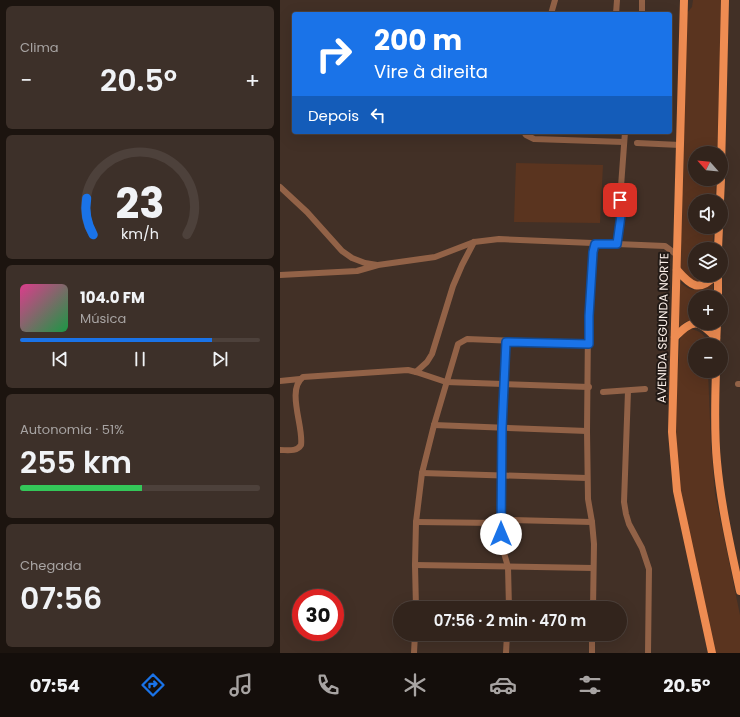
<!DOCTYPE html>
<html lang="pt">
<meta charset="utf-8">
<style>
:root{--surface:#32241c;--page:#3d3029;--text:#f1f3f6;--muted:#a8a4a3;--line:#4d413b;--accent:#1a73e8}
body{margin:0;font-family:Poppins,sans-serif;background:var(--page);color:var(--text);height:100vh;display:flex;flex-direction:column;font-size:15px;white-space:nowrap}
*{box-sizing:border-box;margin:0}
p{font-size:13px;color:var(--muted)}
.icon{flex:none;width:22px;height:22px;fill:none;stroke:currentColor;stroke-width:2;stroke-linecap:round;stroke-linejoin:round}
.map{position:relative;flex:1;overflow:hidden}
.side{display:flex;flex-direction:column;gap:6px;padding:6px;background:#1c140f;width:280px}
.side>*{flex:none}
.banner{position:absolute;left:12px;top:12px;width:380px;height:122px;border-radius:4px;box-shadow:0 4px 16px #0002,0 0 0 1px var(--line);background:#1a73e8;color:#fff;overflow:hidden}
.needle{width:26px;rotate:297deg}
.buttons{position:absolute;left:408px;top:146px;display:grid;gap:8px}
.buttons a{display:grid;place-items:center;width:40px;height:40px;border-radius:50%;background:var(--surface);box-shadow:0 4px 16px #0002,0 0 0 1px var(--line);font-size:20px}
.speed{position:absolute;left:12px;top:589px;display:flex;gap:8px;font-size:20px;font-weight:700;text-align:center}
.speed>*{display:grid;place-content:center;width:52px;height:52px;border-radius:50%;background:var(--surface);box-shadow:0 4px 16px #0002,0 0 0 1px var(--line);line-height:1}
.speed .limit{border:6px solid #d22;background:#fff;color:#111}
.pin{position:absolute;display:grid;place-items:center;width:34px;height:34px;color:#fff;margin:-17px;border-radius:8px;box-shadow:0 2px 6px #0006}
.me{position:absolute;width:44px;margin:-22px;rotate:0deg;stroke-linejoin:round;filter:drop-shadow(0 0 3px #0008)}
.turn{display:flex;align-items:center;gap:14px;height:84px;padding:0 16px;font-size:18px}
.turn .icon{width:52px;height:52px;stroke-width:2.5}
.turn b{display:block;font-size:28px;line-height:34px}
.then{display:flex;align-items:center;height:38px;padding:0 16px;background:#0003;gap:8px;font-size:15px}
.big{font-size:30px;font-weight:600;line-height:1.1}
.side .tile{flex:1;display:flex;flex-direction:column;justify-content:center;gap:6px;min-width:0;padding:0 14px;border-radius:6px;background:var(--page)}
.side .dial{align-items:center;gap:0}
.dial svg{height:104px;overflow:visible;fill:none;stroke:var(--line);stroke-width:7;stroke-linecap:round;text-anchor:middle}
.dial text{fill:var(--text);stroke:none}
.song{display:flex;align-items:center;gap:12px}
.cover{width:48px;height:48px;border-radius:6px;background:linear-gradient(135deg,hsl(330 70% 55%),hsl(140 70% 35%))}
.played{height:4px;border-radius:2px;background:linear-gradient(90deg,var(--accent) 80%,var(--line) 80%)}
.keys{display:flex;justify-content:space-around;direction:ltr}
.heat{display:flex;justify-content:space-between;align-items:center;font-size:22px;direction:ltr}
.charge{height:6px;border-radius:3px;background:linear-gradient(90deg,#34c759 51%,var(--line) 0)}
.trip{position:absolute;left:113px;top:601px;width:234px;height:40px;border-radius:20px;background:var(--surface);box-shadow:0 4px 16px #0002,0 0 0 1px var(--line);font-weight:600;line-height:40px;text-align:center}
.tab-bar{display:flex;height:64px;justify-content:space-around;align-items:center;background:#140e0b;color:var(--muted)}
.tab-bar .icon{width:28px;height:28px}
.tab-bar .on{color:var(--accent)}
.tab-bar b{font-size:18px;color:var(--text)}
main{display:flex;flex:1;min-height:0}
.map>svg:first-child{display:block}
</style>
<main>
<section class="side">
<div class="tile"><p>Clima</p>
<div class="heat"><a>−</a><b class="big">20.5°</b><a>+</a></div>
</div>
<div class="tile dial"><svg viewBox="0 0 100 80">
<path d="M14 69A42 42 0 1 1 86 69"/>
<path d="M14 69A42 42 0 0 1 9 41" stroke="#1a73e8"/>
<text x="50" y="56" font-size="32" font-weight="700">23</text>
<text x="50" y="72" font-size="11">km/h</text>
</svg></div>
<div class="tile">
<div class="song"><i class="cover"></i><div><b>104.0 FM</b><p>Música</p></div></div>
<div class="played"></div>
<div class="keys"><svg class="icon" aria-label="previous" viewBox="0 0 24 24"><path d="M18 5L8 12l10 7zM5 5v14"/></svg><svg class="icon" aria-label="pause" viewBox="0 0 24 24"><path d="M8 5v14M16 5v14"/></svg><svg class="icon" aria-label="next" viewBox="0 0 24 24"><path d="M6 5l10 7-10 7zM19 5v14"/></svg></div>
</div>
<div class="tile"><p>Autonomia · 51%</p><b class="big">255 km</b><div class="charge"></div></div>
<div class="tile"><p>Chegada</p><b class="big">07:56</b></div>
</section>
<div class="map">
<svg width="460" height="653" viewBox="0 0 460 653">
<rect width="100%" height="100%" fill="#423026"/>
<g fill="#5a341f">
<path d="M413 0H441L442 2 437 153H415V179H436L435 201H415V227H434L432 249H415V275H427L423 280 414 282 399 270 405 15 412 7Z"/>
<path d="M236 163 323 165 320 223 234 222Z"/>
<path d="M399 281C410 293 419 292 433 284V297H415V319L405 322 399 327Z"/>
<path d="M412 329C421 332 426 335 427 345H415V371H428L431 446 435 494 460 615V653H434L398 491 394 431 400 339 404 333Z"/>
</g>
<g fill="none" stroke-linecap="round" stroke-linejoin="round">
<g stroke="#926247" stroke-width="6">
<path d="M271 14 275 0"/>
<path d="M336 14 337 0"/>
<path d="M362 14V0"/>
<path d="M244 132 246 135 254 139 344 142"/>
<path d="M357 143 400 145"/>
<path d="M0 187 27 212 62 251 72 258 85 263 97 265"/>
<path d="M337 244 342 208 340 200 345 132"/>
<path d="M0 275 77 271 98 265 155 257 194 242 219 239 385 246 397 255"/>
<path d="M226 342 222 428 221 522 224 553 228 567 229 608"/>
<path d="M136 372 147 362 152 354 173 286 182 265 194 242"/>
<path d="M0 381 20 379"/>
<path d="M458 384H460"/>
<path d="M348 391 344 502 346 514 349 524 362 548 369 569 368 653"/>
<path d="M323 392 365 389"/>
<path d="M154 425 307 431"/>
<path d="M0 450C7 450 17 452 21 445 24 427 6 390 23 377L128 370 136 372 166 382 309 387"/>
<path d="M142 473 307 478"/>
<path d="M136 522 217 523 231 520 312 522"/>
<path d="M135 565 313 568"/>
<path d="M136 608 135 565 136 522 142 473 154 425 178 344 187 339 309 344"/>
<path d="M313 608 314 544 312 522 308 499 307 431 308 326 312 261 315 244"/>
<path d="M134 653 135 634"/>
<path d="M226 653 227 634"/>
<path d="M312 653V634"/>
</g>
<g stroke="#ee8c52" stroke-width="8">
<path d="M404 0 392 432 397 491 432 653"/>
<path d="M441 169 445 0"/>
<path d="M440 201 441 179"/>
<path d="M438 249 439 227"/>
<path d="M397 270C411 286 419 293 436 275"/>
<path d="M438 275V297"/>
<path d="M395 337C413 319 418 319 436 338"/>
<path d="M436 345 437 323"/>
<path d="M436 371C435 401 434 432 437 462 441 506 451 549 460 591"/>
</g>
</g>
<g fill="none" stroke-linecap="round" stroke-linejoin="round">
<defs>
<path id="route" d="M221 534 222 428 226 342 309 344V316L313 252 315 244H337L342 208 340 200"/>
</defs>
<use href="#route" stroke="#114b97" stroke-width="10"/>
<use href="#route" stroke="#1a73e8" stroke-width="7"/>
</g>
<g text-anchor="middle" stroke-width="4" stroke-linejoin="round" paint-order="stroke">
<g font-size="12" fill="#fcf0e9" stroke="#221a16">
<text transform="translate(383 328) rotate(-89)" y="4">AVENIDA SEGUNDA NORTE</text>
</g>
</g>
</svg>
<div class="buttons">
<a><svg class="needle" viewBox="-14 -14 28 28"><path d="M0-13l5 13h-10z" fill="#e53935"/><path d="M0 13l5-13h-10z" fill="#a8a4a3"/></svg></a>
<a><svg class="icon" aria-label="sound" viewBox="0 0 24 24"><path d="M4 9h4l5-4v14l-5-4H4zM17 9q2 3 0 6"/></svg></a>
<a><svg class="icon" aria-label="layers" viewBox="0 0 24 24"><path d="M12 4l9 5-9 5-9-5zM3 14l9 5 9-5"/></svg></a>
<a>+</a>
<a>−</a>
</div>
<div class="speed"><div class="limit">30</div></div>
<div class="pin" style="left:340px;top:200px;background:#d93025"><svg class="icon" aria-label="arrive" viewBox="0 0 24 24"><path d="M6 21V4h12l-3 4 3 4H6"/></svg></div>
<svg class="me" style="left:221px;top:534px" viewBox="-20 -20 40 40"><circle r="19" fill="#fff"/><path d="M0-13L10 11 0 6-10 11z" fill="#1a73e8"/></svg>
<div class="trip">07:56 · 2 min · 470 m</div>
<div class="banner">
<div class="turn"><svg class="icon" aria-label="right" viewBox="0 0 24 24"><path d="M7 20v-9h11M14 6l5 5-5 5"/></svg><div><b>200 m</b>Vire à direita</div></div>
<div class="then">Depois<svg class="icon" aria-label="left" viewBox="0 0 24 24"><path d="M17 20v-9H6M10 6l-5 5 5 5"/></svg></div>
</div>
</div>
</main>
<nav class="tab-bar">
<b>07:54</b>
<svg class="icon on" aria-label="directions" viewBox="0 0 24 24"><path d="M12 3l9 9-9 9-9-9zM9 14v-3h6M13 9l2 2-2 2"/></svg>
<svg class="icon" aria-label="music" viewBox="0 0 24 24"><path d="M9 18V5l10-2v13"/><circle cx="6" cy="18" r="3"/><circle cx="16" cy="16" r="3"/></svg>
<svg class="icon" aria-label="phone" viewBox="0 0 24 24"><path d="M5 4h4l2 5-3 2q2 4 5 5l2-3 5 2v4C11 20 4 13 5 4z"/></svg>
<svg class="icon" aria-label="climate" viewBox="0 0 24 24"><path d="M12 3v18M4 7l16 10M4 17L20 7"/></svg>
<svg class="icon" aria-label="car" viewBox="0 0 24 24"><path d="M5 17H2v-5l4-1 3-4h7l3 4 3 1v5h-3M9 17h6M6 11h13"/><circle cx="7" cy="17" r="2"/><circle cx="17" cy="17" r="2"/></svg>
<svg class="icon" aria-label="filters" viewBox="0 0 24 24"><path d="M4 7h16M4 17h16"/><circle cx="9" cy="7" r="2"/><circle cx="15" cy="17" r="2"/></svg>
<b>20.5°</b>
</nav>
